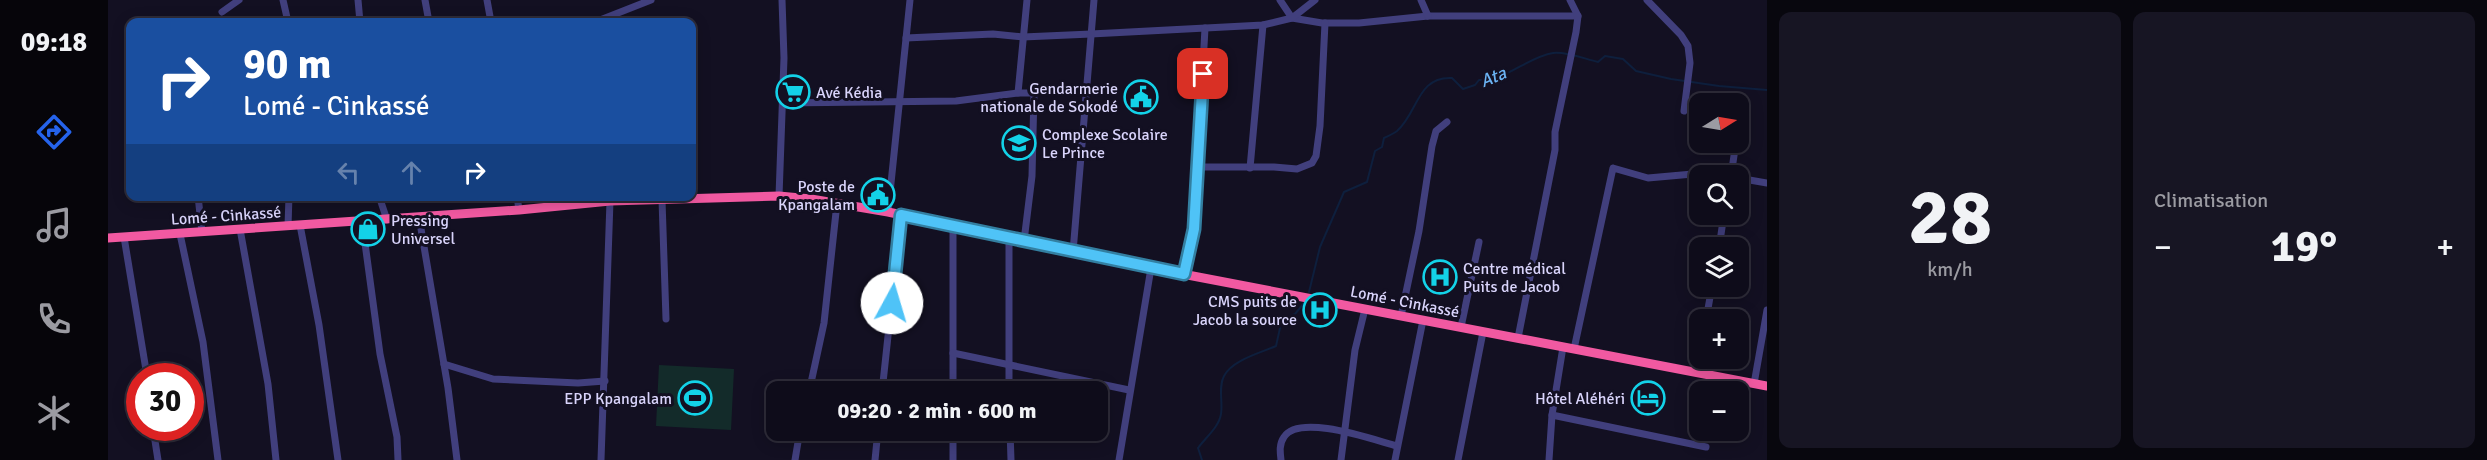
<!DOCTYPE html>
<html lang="fr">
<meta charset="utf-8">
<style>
:root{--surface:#0e0c1a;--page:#171523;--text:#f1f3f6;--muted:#9b9ba2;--line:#2e2c39;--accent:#2563eb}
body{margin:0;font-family:Signika,sans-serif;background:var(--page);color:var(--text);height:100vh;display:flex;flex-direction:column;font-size:22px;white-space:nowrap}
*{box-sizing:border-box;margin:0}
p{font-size:20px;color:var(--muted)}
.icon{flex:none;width:33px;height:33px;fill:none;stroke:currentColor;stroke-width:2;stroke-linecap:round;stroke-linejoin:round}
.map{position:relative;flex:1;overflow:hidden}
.drawer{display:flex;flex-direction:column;gap:12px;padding:12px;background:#08070e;width:720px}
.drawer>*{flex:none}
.banner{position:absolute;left:18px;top:18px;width:570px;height:183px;border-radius:12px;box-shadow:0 3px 15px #0003,0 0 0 2px var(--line);background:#1a4fa0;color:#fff;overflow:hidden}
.needle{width:39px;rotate:79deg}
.buttons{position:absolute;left:1581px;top:93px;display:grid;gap:12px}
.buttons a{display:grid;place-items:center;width:60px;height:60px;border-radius:12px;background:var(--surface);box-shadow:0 3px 15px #0003,0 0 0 2px var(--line);font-size:30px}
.speed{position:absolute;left:18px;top:363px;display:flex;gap:12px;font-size:30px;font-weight:700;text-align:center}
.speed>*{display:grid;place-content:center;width:78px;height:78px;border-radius:50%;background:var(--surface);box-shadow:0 3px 15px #0003,0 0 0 2px var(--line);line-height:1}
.speed .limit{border:9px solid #d22;background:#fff;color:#111}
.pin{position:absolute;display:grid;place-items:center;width:51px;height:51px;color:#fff;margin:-26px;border-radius:12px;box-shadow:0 3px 9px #0006}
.me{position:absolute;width:66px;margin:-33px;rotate:6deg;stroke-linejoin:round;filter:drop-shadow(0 0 4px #0008)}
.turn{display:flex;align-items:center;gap:21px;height:126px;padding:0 18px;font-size:27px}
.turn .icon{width:78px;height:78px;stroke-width:2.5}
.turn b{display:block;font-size:42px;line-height:51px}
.lanes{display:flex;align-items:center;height:57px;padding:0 18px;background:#0003;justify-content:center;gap:30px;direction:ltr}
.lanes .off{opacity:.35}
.big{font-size:45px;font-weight:700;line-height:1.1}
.drawer .tile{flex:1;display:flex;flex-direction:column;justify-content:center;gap:9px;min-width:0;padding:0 21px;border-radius:12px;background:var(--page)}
.drawer .dial{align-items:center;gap:0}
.dial b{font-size:78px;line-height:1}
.heat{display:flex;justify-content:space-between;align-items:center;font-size:33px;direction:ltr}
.drawer .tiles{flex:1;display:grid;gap:12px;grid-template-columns:repeat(2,1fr)}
.trip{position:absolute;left:658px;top:381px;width:342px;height:60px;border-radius:12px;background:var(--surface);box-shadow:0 3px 15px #0003,0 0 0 2px var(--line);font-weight:700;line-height:60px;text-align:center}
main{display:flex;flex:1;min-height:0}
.tab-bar{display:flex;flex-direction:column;width:108px;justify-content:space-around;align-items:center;background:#06050a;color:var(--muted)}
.tab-bar .icon{width:42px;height:42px}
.tab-bar .current{color:var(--accent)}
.tab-bar b{font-size:27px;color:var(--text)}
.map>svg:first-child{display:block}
</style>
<main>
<nav class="tab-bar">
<b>09:18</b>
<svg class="icon current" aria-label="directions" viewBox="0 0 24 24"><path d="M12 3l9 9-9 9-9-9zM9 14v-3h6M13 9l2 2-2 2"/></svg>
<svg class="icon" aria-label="music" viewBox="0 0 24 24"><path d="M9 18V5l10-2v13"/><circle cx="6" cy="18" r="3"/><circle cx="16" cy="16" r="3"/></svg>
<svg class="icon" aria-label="phone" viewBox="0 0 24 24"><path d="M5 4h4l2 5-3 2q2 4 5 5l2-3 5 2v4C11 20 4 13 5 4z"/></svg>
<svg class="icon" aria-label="climate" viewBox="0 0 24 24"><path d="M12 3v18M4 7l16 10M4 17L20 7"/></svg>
</nav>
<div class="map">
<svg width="1659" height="460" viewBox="0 0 1659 460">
<rect width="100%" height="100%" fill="#131022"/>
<path fill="#132b2a" d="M551 365 626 369 623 430 548 426Z"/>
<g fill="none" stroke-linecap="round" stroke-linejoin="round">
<g stroke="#0e1f3d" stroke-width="2">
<path d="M1201 292 1212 247 1236 192 1259 182 1267 151 1274 147 1276 138C1280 136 1285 134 1289 131 1310 113 1309 76 1344 78L1355 89 1367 85 1371 80C1397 82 1419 57 1445 53 1457 51 1477 59 1490 62L1497 56 1515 59 1528 71 1563 79 1611 86 1659 90"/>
<path d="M1094 460 1090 448C1098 437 1111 427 1113 414 1115 402 1110 387 1116 376 1124 360 1152 353 1168 346L1174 319 1187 314 1196 303"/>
</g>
<g stroke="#413f7d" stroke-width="7">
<path d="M175 0 180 22"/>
<path d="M250 0 252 22"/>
<path d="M317 0 321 22"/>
<path d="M379 0 383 22"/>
<path d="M1172 0 1184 18 1214 23H1251L1320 16H1470"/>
<path d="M1313 0 1320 16"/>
<path d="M1539 0 1573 35 1580 46 1582 63 1576 111"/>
<path d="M114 12 131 0"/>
<path d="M487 22 543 0"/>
<path d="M798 38 885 34 915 37 983 34 1155 25 1184 18 1207 0"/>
<path d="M910 93 919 0"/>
<path d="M675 103 848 101 910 93H926L924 176 916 241"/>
<path d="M1630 125 1635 98"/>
<path d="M1090 167H1166L1189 169 1204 163 1208 156 1212 126 1217 23"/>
<path d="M1142 168 1155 25"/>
<path d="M1623 176 1628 142"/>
<path d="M1630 178 1659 183"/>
<path d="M90 196 94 232"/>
<path d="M271 196 279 220"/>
<path d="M409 196 411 210"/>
<path d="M671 196 676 58 674 0"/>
<path d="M554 200 558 319"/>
<path d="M780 212 802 0"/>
<path d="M311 217 340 388 349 460"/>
<path d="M254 221 272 354 289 437 290 460"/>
<path d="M192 225 211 325 230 460"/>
<path d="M180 226 181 196"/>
<path d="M845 226V392"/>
<path d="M132 229 160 384 168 460"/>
<path d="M72 234 95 342 110 460"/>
<path d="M16 237 39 376"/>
<path d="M901 238V392"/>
<path d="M1611 248 1616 214"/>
<path d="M965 252 986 0"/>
<path d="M1076 274 1086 229 1097 28"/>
<path d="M1293 316 1311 231 1324 146 1328 131 1339 122"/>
<path d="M1598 320 1604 286"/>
<path d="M1353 327 1371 242"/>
<path d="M1410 338 1447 150V132L1468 32 1470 16 1462 0"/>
<path d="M1466 349 1505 168 1540 178 1596 173 1617 176"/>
<path d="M845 353 1021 390"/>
<path d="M336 364 385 379 470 383 497 381"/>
<path d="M1589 373 1592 358"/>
<path d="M1646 384 1659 310"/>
<path d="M701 392 716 323 729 203"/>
<path d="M774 392 793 215"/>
<path d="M1444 415 1598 447"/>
<path d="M45 428 50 460"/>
<path d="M902 430 903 460"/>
<path d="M493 460 502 201"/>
<path d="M687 460 692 430"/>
<path d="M767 460 770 430"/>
<path d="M845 460V430"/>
<path d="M1011 460 1043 268"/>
<path d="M1173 460C1172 452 1171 444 1176 437 1191 413 1266 440 1289 446"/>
<path d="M1233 460 1247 350 1257 309"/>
<path d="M1287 460 1315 320"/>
<path d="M1350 460 1375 332"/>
<path d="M1441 460 1444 415 1455 347"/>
</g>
<path stroke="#f159a1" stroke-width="9" d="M0 238 411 210 502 201 671 196 703 199 780 212 1043 268 1659 386"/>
</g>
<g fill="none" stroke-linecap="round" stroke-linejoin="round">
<defs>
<path id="route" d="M784 303 793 215 1076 274 1086 229 1095 74"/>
</defs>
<use href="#route" stroke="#337fa1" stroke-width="15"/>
<use href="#route" stroke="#4fc3f7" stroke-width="10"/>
</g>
<defs>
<symbol id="supermarket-ring" viewBox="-11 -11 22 22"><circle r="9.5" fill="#131022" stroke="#13d2e8" stroke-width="1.5"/><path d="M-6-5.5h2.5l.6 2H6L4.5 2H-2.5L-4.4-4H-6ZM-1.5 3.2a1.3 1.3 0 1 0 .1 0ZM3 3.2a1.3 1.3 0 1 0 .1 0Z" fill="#13d2e8"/></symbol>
<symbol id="civic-ring" viewBox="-11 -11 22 22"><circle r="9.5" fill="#131022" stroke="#13d2e8" stroke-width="1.5"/><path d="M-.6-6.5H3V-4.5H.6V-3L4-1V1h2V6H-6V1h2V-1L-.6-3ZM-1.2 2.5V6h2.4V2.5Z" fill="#13d2e8"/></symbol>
<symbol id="school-ring" viewBox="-11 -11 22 22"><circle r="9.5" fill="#131022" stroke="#13d2e8" stroke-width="1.5"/><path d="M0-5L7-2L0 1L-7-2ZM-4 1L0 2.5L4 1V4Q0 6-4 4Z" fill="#13d2e8"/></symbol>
<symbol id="shop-ring" viewBox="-11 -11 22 22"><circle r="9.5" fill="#131022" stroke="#13d2e8" stroke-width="1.5"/><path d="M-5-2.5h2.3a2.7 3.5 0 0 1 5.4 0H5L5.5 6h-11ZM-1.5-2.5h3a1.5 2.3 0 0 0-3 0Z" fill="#13d2e8"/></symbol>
<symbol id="hospital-ring" viewBox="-11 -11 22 22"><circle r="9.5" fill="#131022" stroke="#13d2e8" stroke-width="1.5"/><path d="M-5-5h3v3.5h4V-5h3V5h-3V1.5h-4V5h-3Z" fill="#13d2e8"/></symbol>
<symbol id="stadium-ring" viewBox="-11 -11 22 22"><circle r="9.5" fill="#131022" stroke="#13d2e8" stroke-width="1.5"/><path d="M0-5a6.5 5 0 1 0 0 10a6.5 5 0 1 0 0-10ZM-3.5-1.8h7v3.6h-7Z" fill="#13d2e8"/></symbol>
<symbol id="hotel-ring" viewBox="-11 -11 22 22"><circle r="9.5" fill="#131022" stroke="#13d2e8" stroke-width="1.5"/><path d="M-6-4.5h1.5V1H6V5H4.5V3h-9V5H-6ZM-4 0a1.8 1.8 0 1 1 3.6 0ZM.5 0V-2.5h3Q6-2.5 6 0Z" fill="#13d2e8"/></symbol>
</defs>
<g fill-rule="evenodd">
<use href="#supermarket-ring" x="666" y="73" width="38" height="38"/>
<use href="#civic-ring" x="1014" y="78" width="38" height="38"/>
<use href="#school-ring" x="892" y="124" width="38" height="38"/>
<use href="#civic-ring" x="751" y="176" width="38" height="38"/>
<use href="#shop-ring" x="241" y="210" width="38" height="38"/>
<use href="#hospital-ring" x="1313" y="258" width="38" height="38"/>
<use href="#hospital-ring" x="1193" y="291" width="38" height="38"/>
<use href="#stadium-ring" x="568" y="379" width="38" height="38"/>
<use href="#hotel-ring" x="1521" y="379" width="38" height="38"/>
</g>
<g text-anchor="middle" stroke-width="6" stroke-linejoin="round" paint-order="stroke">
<g font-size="16" fill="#d9d4fb" stroke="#131022" text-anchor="end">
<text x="1010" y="94">Gendarmerie<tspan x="1010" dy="18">nationale de Sokodé</tspan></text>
<text x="708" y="98" text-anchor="start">Avé Kédia</text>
<text x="934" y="140" text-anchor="start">Complexe Scolaire<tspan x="934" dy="18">Le Prince</tspan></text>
<text x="747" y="192">Poste de<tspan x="747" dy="18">Kpangalam</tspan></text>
<text x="283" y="226" text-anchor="start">Pressing<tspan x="283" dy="18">Universel</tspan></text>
<text x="1355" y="274" text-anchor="start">Centre médical<tspan x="1355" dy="18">Puits de Jacob</tspan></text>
<text x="1189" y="307">CMS puits de<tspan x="1189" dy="18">Jacob la source</tspan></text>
<text x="564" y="404">EPP Kpangalam</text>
<text x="1517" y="404">Hôtel Aléhéri</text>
</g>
<g font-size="16" fill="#d9d4fb" stroke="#131022">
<text transform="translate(118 215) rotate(-4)" y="6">Lomé - Cinkassé</text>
<text transform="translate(1297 301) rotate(11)" y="6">Lomé - Cinkassé</text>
</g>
<g font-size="18" font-style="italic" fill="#6bb3f3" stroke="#131022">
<text transform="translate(1385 77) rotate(-22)" y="6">Ata</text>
</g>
</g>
</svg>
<div class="buttons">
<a><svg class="needle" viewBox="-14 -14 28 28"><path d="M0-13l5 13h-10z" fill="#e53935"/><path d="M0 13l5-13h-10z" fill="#9b9ba2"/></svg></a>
<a><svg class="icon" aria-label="search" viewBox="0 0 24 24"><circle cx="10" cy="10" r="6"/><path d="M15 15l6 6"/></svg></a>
<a><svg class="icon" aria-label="layers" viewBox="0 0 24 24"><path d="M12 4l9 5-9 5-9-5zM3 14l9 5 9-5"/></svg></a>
<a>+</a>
<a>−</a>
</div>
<div class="speed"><div class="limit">30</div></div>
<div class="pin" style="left:1095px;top:74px;background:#d93025"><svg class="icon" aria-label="arrive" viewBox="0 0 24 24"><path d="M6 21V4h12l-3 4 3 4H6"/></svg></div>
<svg class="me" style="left:784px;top:303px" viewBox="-20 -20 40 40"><circle r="19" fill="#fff"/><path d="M0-13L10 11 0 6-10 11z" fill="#4fc3f7"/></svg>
<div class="trip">09:20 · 2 min · 600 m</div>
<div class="banner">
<div class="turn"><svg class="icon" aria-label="right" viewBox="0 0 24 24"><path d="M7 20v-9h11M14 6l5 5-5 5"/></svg><div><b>90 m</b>Lomé - Cinkassé</div></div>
<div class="lanes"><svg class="icon off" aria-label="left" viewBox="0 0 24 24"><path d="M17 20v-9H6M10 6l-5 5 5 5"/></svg><svg class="icon off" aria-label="ahead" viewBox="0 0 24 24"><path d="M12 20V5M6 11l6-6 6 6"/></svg><svg class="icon" aria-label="right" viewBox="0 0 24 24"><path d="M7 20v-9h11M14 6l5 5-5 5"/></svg></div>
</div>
</div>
<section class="drawer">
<div class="tiles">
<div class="tile dial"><b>28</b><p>km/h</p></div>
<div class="tile"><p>Climatisation</p>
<div class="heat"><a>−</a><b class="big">19°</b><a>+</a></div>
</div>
</div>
</section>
</main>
